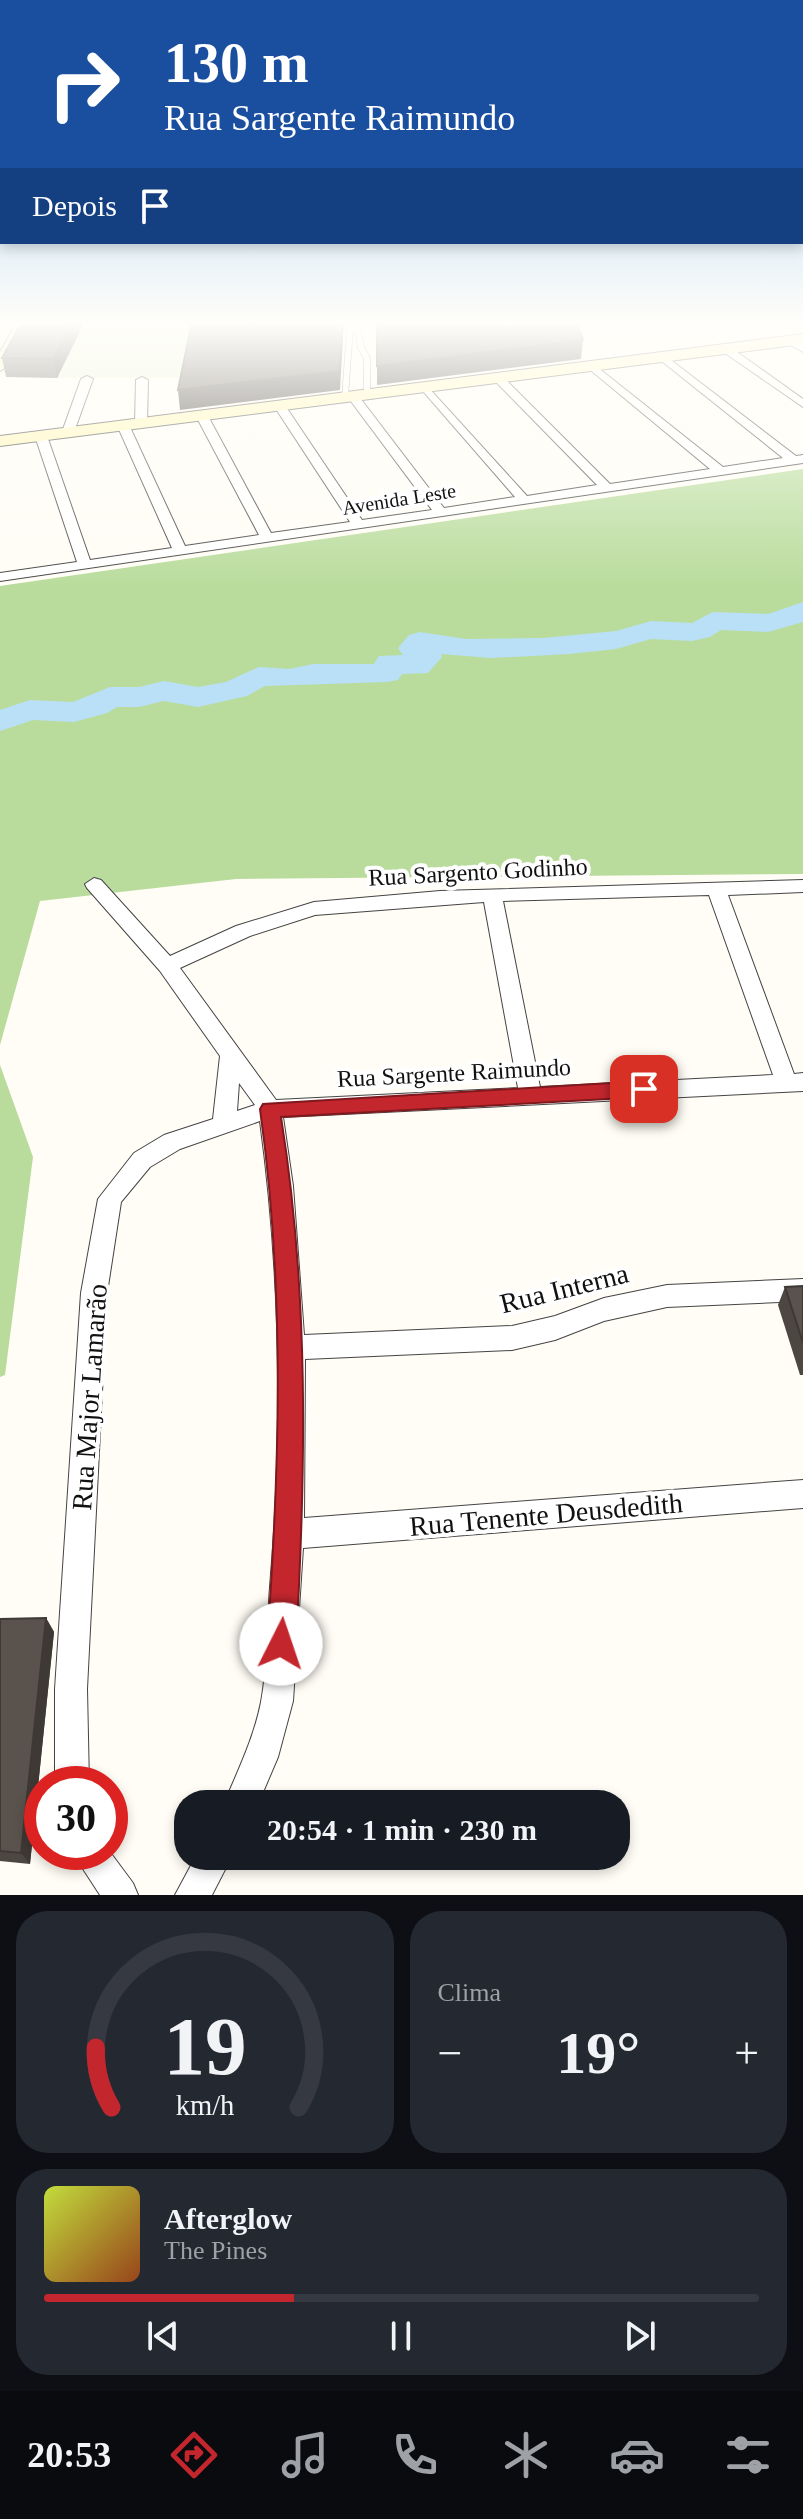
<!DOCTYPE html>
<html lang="pt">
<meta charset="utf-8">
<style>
:root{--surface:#171b24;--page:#242831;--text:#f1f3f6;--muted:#9ea1a6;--line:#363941;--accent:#c4262e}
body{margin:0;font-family:Georgia,serif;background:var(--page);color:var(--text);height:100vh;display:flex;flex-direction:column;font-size:30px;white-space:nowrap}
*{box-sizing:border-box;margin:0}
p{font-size:26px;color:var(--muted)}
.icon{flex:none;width:44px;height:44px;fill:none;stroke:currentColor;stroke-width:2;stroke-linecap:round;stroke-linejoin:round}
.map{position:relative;height:1895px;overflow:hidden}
.sheet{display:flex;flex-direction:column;gap:16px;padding:16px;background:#0d0f14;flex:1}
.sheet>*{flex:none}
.banner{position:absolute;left:0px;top:0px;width:804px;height:244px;box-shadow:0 4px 12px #0003;background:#1a4fa0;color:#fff;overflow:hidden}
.speed{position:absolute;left:24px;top:1766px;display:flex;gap:16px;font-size:40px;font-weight:700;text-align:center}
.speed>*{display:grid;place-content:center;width:104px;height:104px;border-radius:50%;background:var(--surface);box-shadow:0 4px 12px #0003;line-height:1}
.speed .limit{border:12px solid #d22;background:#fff;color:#111}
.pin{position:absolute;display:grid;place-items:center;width:68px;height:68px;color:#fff;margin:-34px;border-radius:16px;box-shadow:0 4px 12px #0006}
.me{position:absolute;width:88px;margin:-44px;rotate:4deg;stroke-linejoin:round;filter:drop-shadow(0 0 6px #0008)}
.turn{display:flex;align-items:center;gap:28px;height:168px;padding:0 32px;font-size:36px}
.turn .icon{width:104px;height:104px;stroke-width:2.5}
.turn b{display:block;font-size:56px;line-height:68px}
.then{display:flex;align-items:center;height:76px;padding:0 32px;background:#0003;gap:16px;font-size:30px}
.big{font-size:60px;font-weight:700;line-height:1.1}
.sheet .widget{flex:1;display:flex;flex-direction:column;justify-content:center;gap:12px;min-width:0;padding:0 28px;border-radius:32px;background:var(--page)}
.sheet .dial{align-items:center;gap:0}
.dial svg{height:208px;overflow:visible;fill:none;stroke:var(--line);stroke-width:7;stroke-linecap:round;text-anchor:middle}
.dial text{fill:var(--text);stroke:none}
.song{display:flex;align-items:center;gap:24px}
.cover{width:96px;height:96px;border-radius:12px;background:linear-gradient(135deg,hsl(70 70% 55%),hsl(20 70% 35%))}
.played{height:8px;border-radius:4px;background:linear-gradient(90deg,var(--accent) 35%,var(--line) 35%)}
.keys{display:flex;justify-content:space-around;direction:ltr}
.heat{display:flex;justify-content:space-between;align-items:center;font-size:44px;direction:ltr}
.sheet .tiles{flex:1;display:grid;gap:16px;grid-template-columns:1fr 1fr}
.widget:last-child{grid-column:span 2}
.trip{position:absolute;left:174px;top:1790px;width:456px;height:80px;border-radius:32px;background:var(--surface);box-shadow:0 4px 12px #0003;font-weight:700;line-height:80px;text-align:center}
.menu{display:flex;height:128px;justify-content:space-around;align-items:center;background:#090b0e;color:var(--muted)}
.menu .icon{width:56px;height:56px}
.menu .on{color:var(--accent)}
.menu b{font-size:36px;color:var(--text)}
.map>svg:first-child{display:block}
</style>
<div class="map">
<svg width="803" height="1895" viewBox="0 0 803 1895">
<rect width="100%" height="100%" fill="#fffdf5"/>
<g fill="#b9dc9c">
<path d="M803 469V874L236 879 40 901 0 1045V586Z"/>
<path d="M0 1065 33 1157 5 1375 0 1377Z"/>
</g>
<path fill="#e6f2cf" d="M197 326 187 378H57L82 327Z"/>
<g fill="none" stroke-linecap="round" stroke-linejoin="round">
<path stroke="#3f96cf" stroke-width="4" d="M73 323H200"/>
<path fill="#b9e0f7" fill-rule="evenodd" d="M803 602V622L768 632 721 630 710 637 692 641 651 639 616 649 569 654 491 658 441 654 442 657 428 673 402 674 398 680 387 682 265 686 247 696 198 707 164 701 139 707H117L107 713 74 722 33 720 0 731V710L30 700 73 702 110 687H139L164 681 198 687 226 682 259 667 289 669 313 664H374L379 656 403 655 398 648 409 635 420 632 466 639 543 638 616 631 651 621 692 623 713 612 768 614Z"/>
<defs>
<path id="lane" d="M345 397 350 329 358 330 361 348 367 358V394"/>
<g id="street">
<path d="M787 339H795L803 344V352L787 343Z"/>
<path d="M722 347H730L803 399V407L722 351Z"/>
<path d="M663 354 796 456 803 455V463L0 581V573L77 562 35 436 41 432 47 436 90 560 172 548 117 425 123 421 129 425 185 546 259 535 196 416 202 413 208 416 271 533 350 522 274 406 280 403 284 404 362 520 432 510 347 396 353 393 357 394 444 508 515 497 422 390 420 388 426 385 527 496 597 485 495 381V377H503L610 484 710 469 588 368V364L592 363 723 467 783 458 659 359 658 357Z"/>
<path d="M87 376 93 379 74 432 64 435 62 432 81 379Z"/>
<path d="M142 377 148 380 147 423 141 427 135 423 136 380Z"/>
<path d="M94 878 101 880 170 956 236 926 314 902 440 891 803 880V892L728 895 794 1074 803 1073V1091L283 1117 293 1186 304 1335 512 1326 555 1316 604 1298 667 1285 803 1279V1301L667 1307 604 1321 555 1340 512 1350 305 1359 304 1518 803 1480V1508L303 1548 293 1701 278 1757 258 1804H224C238 1770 254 1738 261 1702 268 1665 267 1624 270 1587 283 1432 281 1275 260 1121L180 1149 150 1167 121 1202 107 1293 87 1689 89 1784H55V1689L81 1293 98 1199 134 1153 164 1135 213 1119 220 1056 160 971 87 888 85 884ZM709 895 773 1075 540 1087 503 901ZM484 902 518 1088 276 1100 180 968 250 936 315 915ZM239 1083 255 1105 237 1111Z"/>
<path d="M72 1852H110L133 1883 138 1895H100Z"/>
<path d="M196 1856H232L212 1895H175Z"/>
</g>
<g id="secondary">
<path d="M17 322H32L8 366 0 371V352Z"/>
<path d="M803 334V344L0 446V436Z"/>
</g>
</defs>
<use href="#lane" stroke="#444" stroke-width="7"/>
<use href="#street" stroke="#444" stroke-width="2"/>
<use href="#secondary" stroke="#333" stroke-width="2"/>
<use href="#lane" stroke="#fff" stroke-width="6"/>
<use href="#street" fill="#fff" fill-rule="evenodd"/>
<use href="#secondary" fill="#fff6b0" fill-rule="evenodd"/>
</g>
<g fill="#4d4742">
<path d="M82 327 57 378 6 377 2 358Z"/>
<path d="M803 1286V1375H800L778 1305 785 1287Z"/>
<path d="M46 1618 54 1632 30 1864 0 1861V1619Z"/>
</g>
<g fill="#3f3936">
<path d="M72 322H81L82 327 57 378 53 359Z"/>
<path d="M343 322V338L340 390 180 410 178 390Z"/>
<path d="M583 340 581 359 377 385V366Z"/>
<path d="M46 1618 54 1632 30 1864 21 1853Z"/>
</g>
<g fill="#5a524d" stroke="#3f3936" stroke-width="2">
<path d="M22 322H72L53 359 2 358Z"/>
<path d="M192 322H343L339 371 178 390Z"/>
<path d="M377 322H577L583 340 377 366Z"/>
<path d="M803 1286V1343L785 1287Z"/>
<path d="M46 1618 21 1853 0 1851V1619Z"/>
</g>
<linearGradient id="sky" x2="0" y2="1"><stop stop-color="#95c6ee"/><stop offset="0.55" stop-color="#fffefa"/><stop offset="1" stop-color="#fffefa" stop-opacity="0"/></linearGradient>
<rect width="803" height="587" fill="url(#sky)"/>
<path fill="#c4262e" stroke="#7f191e" stroke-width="2" d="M644 1081 651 1083 654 1089 651 1094 644 1097 281 1117C309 1292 306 1468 296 1644L291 1654 281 1659 271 1654 267 1644C280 1466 285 1287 260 1109L263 1104Z"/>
<g text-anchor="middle" stroke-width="8" stroke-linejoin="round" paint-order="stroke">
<g font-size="20" fill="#111" stroke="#fff">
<text transform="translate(399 499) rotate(-9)" y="7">Avenida Leste</text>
</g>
<g font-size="24" fill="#111" stroke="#fff">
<text transform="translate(478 872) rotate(-3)" y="8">Rua Sargento Godinho</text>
<text transform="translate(454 1073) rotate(-3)" y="8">Rua Sargente Raimundo</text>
</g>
<g font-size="28" fill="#111" stroke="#fff">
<text transform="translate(564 1288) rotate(-14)" y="10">Rua Interna</text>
<text transform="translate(89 1397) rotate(-86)" y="10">Rua Major Lamarão</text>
<text transform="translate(546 1514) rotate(-5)" y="10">Rua Tenente Deusdedith</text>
</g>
</g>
</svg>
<div class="speed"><div class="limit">30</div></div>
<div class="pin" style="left:644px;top:1089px;background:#d93025"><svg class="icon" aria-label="arrive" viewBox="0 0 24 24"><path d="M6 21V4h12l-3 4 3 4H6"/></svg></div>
<svg class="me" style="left:281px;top:1644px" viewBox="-20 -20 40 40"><circle r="19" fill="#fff"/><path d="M0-13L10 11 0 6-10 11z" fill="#c4262e"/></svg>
<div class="trip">20:54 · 1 min · 230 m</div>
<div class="banner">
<div class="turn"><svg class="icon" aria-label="right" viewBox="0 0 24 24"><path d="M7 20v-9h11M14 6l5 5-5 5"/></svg><div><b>130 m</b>Rua Sargente Raimundo</div></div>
<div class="then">Depois<svg class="icon" aria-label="arrive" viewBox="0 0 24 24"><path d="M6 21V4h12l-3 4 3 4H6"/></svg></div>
</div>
</div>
<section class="sheet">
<div class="tiles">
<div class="widget dial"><svg viewBox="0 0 100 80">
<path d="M14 69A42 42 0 1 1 86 69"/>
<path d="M14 69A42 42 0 0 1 8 46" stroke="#c4262e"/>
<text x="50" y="56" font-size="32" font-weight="700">19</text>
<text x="50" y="72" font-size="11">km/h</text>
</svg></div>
<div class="widget"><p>Clima</p>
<div class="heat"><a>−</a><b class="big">19°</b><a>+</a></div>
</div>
<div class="widget">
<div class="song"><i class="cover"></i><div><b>Afterglow</b><p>The Pines</p></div></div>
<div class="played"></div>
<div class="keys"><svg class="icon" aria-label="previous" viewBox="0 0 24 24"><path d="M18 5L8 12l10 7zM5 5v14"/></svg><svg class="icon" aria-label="pause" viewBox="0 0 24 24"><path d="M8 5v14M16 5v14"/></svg><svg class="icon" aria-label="next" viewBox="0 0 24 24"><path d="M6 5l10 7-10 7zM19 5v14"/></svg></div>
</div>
</div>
</section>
<nav class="menu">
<b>20:53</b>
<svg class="icon on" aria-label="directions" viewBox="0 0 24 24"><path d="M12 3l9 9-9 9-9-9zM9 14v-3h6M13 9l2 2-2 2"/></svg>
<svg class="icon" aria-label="music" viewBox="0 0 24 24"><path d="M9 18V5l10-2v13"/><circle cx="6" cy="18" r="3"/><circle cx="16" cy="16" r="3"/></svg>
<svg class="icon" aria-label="phone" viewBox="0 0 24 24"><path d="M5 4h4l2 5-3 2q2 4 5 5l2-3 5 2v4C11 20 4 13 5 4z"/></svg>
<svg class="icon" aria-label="climate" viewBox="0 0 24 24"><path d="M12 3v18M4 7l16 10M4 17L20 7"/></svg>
<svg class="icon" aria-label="car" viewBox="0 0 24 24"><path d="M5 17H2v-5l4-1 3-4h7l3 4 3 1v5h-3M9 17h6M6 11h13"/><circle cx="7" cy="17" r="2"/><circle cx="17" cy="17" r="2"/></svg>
<svg class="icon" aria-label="filters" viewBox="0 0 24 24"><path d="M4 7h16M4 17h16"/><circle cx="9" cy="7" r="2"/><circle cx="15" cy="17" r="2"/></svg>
</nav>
